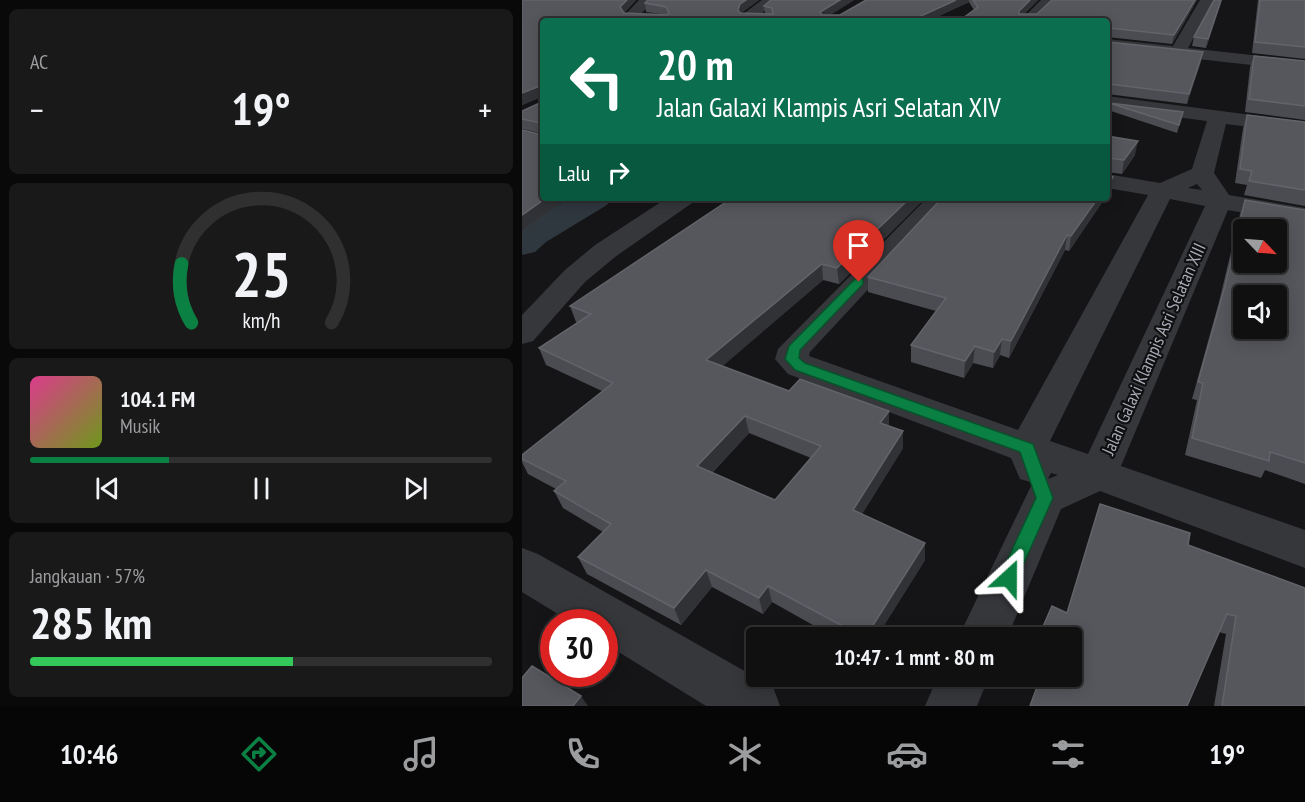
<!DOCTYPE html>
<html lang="id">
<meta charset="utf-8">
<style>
:root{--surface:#101011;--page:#19191a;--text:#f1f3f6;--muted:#9c9d9f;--line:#303031;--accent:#0b8043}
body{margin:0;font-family:"PT Sans Narrow",sans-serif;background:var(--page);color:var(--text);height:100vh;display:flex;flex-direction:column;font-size:22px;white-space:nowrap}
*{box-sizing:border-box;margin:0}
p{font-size:20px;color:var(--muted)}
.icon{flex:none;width:33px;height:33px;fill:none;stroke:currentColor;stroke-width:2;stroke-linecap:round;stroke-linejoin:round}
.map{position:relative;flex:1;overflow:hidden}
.details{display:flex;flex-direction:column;gap:9px;padding:9px;background:#090909;width:522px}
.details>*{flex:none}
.hud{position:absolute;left:18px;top:18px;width:570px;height:183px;border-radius:6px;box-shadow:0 3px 15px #0003,0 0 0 2px var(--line);background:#0b6e4f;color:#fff;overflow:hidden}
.needle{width:39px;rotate:115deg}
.fabs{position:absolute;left:711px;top:219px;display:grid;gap:12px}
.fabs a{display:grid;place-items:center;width:54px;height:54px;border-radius:6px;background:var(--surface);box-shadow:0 3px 15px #0003,0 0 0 2px var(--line);font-size:30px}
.speed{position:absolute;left:18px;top:609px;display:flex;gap:12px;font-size:30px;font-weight:700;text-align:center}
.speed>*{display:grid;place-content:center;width:78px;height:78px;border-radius:50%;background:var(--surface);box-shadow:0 3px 15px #0003,0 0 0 2px var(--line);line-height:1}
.speed .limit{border:9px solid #d22;background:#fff;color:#111}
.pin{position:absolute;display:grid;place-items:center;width:51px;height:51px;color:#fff;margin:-62px -26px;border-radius:50% 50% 50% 0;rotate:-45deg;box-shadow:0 0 6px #0007}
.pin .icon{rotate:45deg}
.me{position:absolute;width:66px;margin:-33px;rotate:24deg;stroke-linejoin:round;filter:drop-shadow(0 0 4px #0008)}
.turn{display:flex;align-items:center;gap:21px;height:126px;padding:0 18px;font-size:27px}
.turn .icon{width:78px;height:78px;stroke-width:2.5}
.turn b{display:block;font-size:42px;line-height:51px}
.then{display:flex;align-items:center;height:57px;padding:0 18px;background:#0003;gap:12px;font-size:22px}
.big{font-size:45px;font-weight:700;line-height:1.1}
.details .widget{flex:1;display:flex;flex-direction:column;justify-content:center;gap:9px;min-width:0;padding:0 21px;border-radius:9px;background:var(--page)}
.details .dial{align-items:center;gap:0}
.dial svg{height:156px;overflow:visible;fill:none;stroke:var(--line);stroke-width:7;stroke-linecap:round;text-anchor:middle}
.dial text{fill:var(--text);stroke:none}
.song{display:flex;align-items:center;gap:18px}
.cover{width:72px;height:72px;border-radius:9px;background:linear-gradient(135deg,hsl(330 70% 55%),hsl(80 70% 35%))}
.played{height:6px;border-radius:3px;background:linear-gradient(90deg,var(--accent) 30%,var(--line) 30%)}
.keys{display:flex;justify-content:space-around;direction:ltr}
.heat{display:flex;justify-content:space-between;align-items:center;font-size:33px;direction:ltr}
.charge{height:9px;border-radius:4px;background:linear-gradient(90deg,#34c759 57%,var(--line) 0)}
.trip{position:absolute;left:224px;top:627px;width:336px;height:60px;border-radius:6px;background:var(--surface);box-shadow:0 3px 15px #0003,0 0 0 2px var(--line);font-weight:700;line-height:60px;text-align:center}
.dock{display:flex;height:96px;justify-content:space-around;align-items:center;background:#060607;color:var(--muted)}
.dock .icon{width:42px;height:42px}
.dock .on{color:var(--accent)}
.dock b{font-size:27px;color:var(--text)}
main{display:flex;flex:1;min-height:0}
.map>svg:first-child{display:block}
</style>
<main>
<section class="details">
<div class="widget"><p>AC</p>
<div class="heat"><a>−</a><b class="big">19°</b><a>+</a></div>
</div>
<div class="widget dial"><svg viewBox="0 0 100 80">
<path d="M14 69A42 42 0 1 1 86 69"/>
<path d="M14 69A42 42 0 0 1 9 39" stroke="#0b8043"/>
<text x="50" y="56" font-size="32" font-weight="700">25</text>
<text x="50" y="72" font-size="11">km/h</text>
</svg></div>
<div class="widget">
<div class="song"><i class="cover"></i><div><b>104.1 FM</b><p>Musik</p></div></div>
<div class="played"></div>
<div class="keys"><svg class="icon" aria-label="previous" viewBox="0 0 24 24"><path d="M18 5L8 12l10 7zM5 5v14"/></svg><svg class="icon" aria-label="pause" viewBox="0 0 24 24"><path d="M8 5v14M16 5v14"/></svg><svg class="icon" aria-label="next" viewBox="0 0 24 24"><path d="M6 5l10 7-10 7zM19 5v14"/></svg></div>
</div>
<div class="widget"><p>Jangkauan · 57%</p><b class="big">285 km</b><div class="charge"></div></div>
</section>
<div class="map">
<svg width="783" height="706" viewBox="0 0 783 706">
<rect width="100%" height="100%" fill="#151517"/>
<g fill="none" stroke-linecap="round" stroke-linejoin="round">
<path fill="#2f373f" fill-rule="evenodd" d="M48 198H90L85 205 24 242 13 252 0 255V225Z"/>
<g fill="#36373b" fill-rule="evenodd">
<path d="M117 0H132L120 13 145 18 147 21 104 19 102 16Z"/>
<path d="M240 0H256L238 15 249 18 251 21 221 20 219 17 221 14Z"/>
<path d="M519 0H534L513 21H498Z"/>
<path d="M678 0H692L666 48 783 61V71L585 49V39L651 46Z"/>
<path d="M585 96 783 122V134L704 124 692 173 707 195 783 208V224L706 210 599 466 783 530V568L578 491 539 509 485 638H436L509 486 536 475 529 473 526 479 512 483 498 479 489 458 266 374 253 359 256 349 405 198H431L288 352 287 356 496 430 626 195 585 188V174L638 183 670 169 685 121 585 108ZM675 184 680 190 666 188ZM648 199 683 206 566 454 528 441Z"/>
<path d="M145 198H173L170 203 93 257 63 282 11 341 0 344V315L43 270 73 245Z"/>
<path d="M0 548 16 554 251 687 258 706H184L82 643V622H49L0 592Z"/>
<path d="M416 676H467L455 706H403Z"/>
</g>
</g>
<g fill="#4b4c52" fill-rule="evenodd">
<path d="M0 0H114L102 13 139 14 124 12 123 3 126 0H237L219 13 243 14 242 6 249 0H332L308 15H318L344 0H516L502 14H515L530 0H675L650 44 585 37 586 42 681 52 665 104 585 94V103V21H437L452 10 447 2 406 21H21V198H45L0 231V130L17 134 18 133 0 129V111L20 102 19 97 0 105Z"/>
<path d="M692 0H700L684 48 670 46 672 37Z"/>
<path d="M736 0H783V59L730 53Z"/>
<path d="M732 56 783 61V120L723 112 728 67Z"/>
<path d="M587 103 661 112 655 133 586 110Z"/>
<path d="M725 115 783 122V206L722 195 725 185 713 183 721 128Z"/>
<path d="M585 136 613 155 600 174 585 172V174L591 177 588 191 585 195Z"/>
<path d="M403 198 317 284 301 280 200 366 267 391 381 431V448L340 514 403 560 354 638H314L250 602 241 614 190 587 159 625 65 574 56 557 81 532 41 508 32 491 34 489 6 474 0 462V455L80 391 24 365 17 348 56 323 54 322 48 306ZM227 433 289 458 253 500 190 473Z"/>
<path d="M420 198H583L547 251 543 250 487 358 478 355 471 368 451 363 442 378 389 362V345L414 311 346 292V277Z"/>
<path d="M723 200 783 210V484L743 470 739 478 663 455 675 400 670 399 697 302 718 214Z"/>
<path d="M666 545 783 706H692L704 634 697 632 515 688 501 681 502 676H549L545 613Z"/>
</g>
<g fill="#313236">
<path d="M105 0H114L100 16 98 7Z"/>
<path d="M224 0H237L219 13 217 18 216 10 218 4Z"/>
<path d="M318 0H332L299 21 298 12Z"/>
<path d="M434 0H447V2L406 21H388Z"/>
<path d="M508 0H516L496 19 497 11Z"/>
<path d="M673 0H675L650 44 652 35Z"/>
<path d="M699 0H700L684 48 686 39Z"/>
<path d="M681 52 679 62 665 104 667 94Z"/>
<path d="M18 86 21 96 0 105V93Z"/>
<path d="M616 141 613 155 600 174 602 160Z"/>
<path d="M591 177 588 191 585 195V185Z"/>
<path d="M24 198H45L0 231V215Z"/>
<path d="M388 198H403L317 284 315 268Z"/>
<path d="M576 198H583L547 251 549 236Z"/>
<path d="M545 235 543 250 487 358 489 341Z"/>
<path d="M300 264 301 280 188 377 184 360Z"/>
<path d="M480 339 478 355 471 368 472 352Z"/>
<path d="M453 346 451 363 442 378 443 361Z"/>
<path d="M367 411V428L358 423Z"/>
<path d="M223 416 227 433 180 483 175 466Z"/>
<path d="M381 431V448L332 527 331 510Z"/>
<path d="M403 543V560L354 638H343Z"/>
<path d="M184 570 190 587 159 625 152 608Z"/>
<path d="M246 586 250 602 241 614 237 598Z"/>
<path d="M59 696 66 706H51Z"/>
</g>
<g fill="#55575c" stroke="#62646a" stroke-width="1.5" fill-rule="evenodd">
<path d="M0 0H105L98 7 102 13 145 15 147 13 144 7 123 3 126 0H224L218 4 216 10 218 13 251 14 250 8 242 6 249 0H318L298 12 300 15H318L344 0H434L388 21H233L206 17 205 21H21V198H24L0 215V130L17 134 19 132V123L0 119V111L20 102 18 86 0 93Z"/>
<path d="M451 0H508L497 11V14H515L530 0H673L652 35 587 28 585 29V21H437L456 7Z"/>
<path d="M692 0H699L686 39 672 37Z"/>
<path d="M738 0H783V47L733 42Z"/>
<path d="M585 35 586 42 681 52 667 94 587 84 585 85Z"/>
<path d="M732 56 783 61V106L727 99Z"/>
<path d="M587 103 661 112 657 125Z"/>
<path d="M725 115 783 122V190L727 181 730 171 718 169Z"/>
<path d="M585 136 616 141 602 160 586 158 585 174 591 177 585 185Z"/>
<path d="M210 198H388L315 268 300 264 184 360 267 391 278 379 367 411 358 423 381 431 331 510 403 543 343 638 246 586 237 598 184 570 152 608 56 557 89 524 32 491 44 481 0 459V455L91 383 17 348 69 314 48 306ZM223 416 299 446 253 500 175 466Z"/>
<path d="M420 198H576L549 236 545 235 489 341 480 339 472 352 453 346 443 361 389 345 424 298 346 277Z"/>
<path d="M723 200 783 210V463L748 452 747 461 670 438 681 383 676 382 703 286ZM722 230H754V262H722ZM722 296H754V328H722Z"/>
<path d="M578 504 668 533 666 545 783 588V706H700L714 616 705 614 665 706H508L519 676H549V638H516L530 606 545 613Z"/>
<path d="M10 666 59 696 51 706H0V678Z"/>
</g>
<path fill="#0b8043" stroke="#07532c" stroke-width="1.5" d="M337 278 341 279V284L278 350 277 358 283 363 511 444 531 498 493 583 487 586 480 583 477 578 514 498 498 452 273 370 263 359 267 346 333 279Z"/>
<g text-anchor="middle" stroke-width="4.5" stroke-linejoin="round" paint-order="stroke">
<g font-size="18" fill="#a8acb6" stroke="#101012">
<text transform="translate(632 349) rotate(-66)" y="6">Jalan Galaxi Klampis Asri Selatan XIII</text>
</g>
</g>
</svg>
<div class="fabs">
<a><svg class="needle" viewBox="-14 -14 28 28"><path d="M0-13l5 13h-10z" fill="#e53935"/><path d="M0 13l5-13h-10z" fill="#9c9d9f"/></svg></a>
<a><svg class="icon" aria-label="sound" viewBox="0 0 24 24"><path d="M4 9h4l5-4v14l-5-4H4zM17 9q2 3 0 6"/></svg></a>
</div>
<div class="speed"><div class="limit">30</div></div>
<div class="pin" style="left:337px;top:282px;background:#d93025"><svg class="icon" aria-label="arrive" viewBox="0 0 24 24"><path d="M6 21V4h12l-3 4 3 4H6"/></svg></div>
<svg class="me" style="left:487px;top:578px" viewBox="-20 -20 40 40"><path d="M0-17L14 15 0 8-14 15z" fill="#0b8043" stroke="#fff" stroke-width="4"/></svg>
<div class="trip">10:47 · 1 mnt · 80 m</div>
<div class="hud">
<div class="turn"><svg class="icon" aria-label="left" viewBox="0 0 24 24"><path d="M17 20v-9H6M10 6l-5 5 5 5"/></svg><div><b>20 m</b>Jalan Galaxi Klampis Asri Selatan XIV</div></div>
<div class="then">Lalu<svg class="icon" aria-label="right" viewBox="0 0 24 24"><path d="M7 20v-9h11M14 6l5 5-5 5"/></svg></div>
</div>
</div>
</main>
<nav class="dock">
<b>10:46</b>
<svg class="icon on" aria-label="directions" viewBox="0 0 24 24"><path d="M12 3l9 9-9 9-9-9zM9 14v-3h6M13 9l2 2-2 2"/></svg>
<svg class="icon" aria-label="music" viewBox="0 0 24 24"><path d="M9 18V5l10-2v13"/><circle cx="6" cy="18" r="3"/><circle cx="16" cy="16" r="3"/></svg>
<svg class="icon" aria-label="phone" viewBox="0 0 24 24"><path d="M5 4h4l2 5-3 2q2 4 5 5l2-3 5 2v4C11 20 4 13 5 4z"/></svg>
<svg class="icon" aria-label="climate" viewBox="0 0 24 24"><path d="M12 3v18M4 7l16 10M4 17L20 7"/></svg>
<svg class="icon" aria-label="car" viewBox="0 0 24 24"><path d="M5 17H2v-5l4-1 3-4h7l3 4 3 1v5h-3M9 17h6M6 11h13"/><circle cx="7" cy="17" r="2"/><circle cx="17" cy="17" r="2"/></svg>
<svg class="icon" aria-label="filters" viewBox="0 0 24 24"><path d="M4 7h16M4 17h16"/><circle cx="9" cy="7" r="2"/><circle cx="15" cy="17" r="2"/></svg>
<b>19°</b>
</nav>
